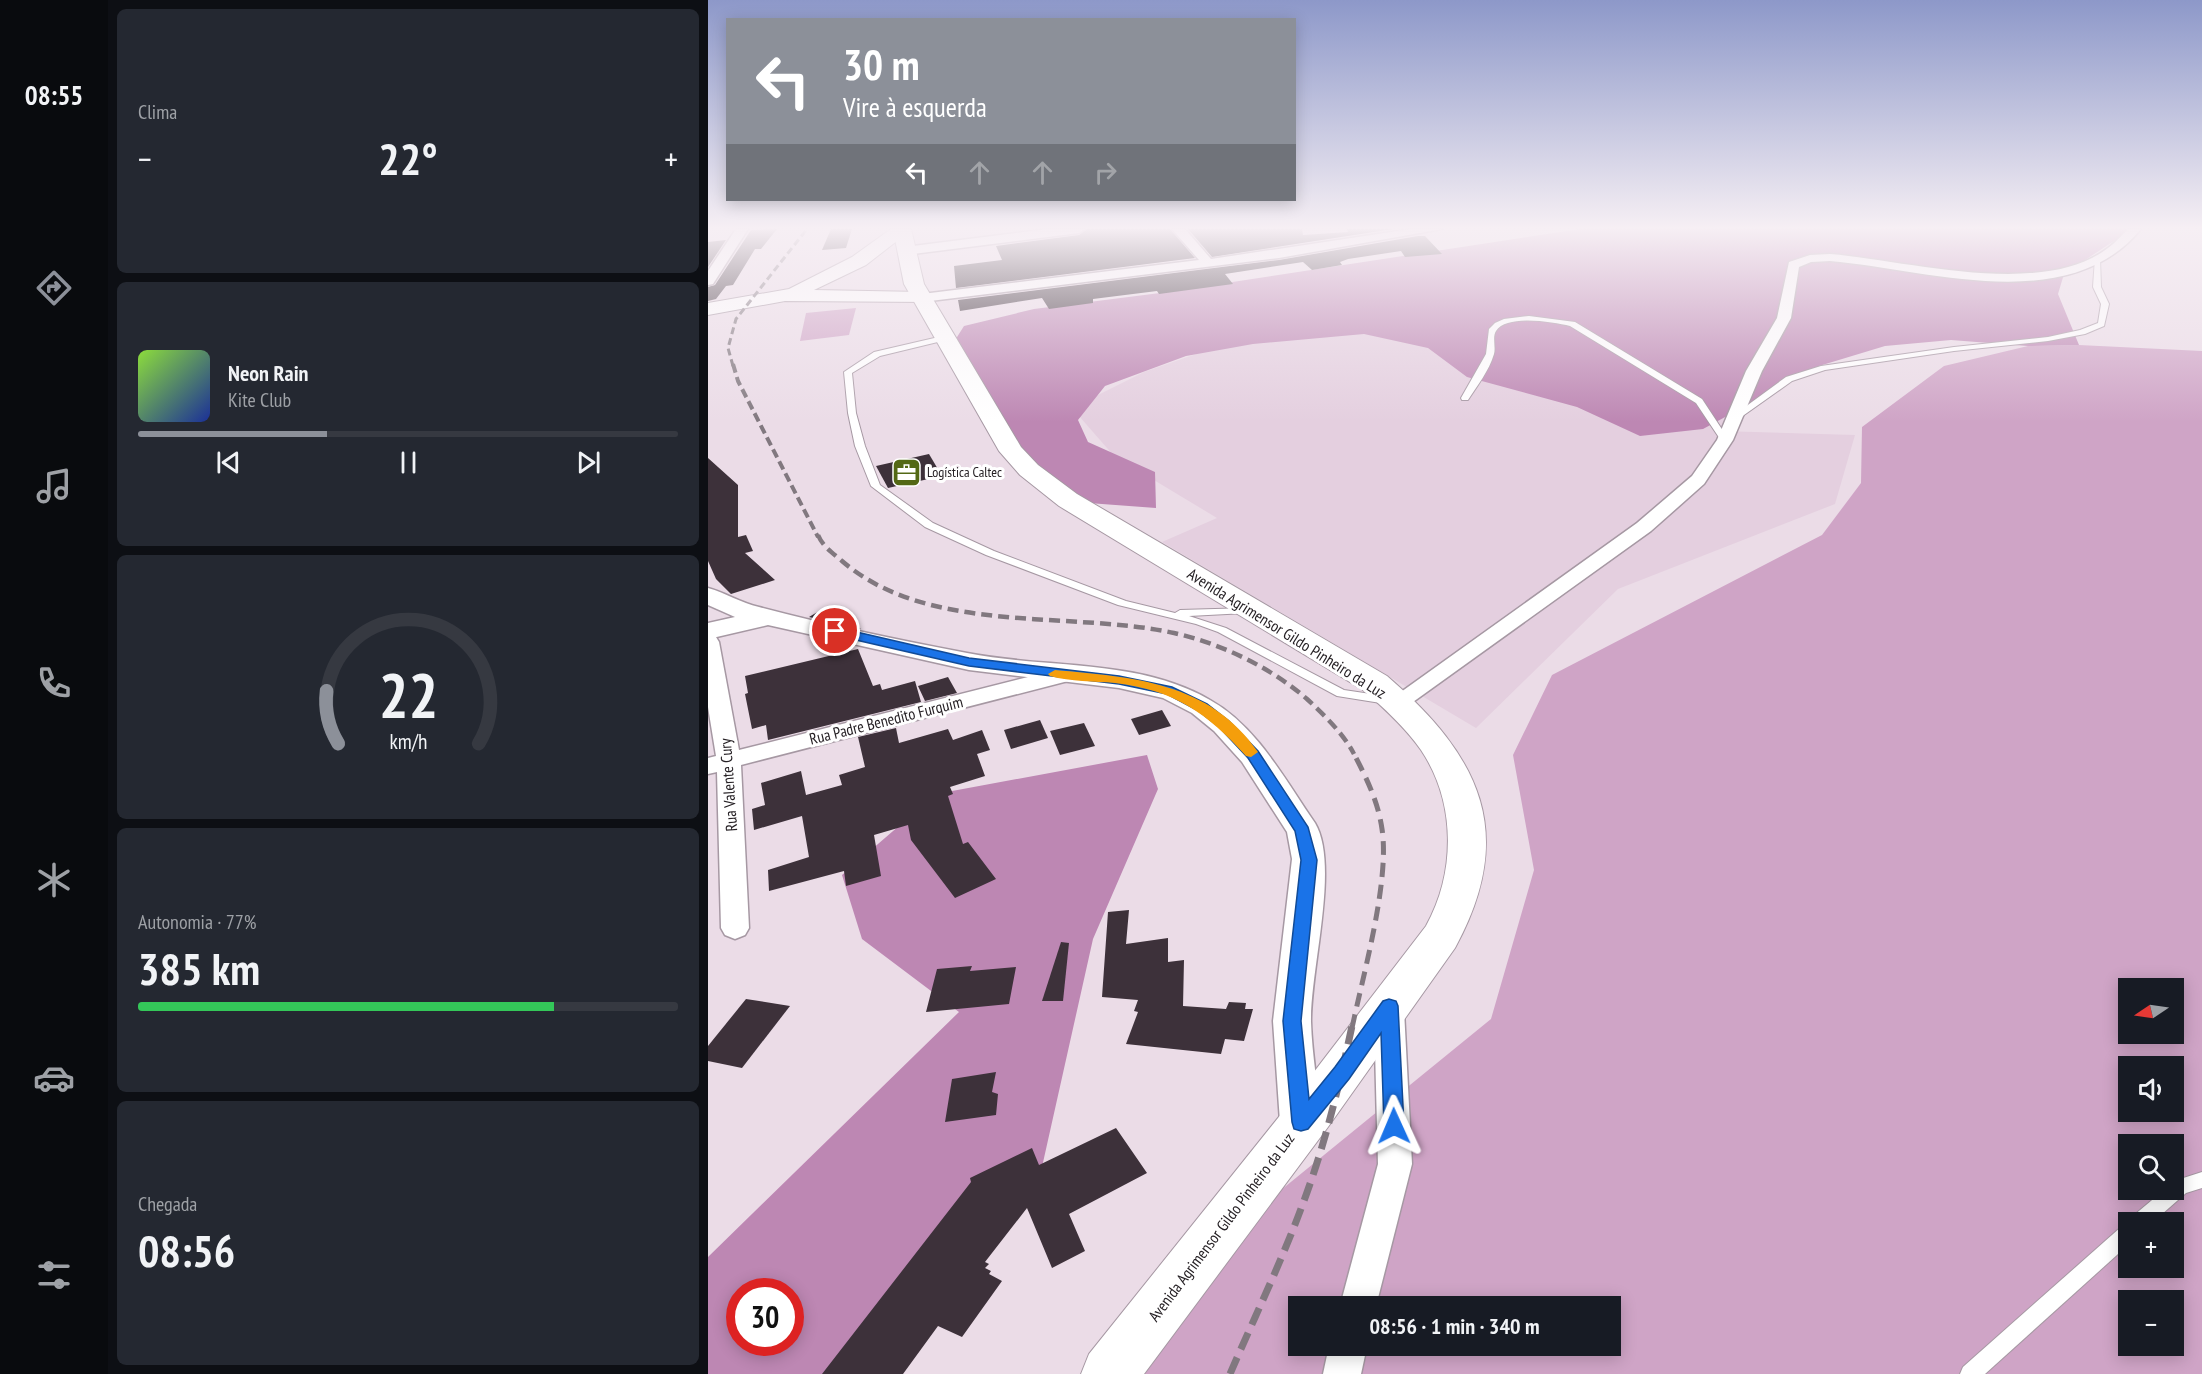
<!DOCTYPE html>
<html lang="pt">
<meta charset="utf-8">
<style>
:root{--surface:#171b24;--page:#242831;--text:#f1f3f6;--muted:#9ea1a6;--line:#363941;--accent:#8c9099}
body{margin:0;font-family:"PT Sans Narrow",sans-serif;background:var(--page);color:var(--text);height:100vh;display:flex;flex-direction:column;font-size:22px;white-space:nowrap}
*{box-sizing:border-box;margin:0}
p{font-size:20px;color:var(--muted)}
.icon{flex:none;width:33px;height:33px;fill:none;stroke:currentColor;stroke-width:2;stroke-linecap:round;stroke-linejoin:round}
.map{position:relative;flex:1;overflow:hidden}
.side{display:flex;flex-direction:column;gap:9px;padding:9px;background:#0d0f14;width:600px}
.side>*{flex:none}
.top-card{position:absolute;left:18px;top:18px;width:570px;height:183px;border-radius:0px;box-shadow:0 3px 15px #0003;background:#8c9099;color:#fff;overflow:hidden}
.needle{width:39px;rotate:257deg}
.tools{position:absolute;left:1410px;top:978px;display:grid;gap:12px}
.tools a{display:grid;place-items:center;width:66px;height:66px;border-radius:0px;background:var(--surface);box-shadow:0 3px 15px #0003;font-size:30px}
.speed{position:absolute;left:18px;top:1278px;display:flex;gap:12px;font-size:30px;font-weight:700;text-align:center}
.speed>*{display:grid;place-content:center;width:78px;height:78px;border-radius:50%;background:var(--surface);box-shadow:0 3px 15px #0003;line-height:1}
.speed .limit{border:9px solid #d22;background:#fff;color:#111}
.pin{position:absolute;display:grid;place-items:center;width:51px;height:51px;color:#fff;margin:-26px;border:3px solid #fff;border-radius:50%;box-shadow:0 2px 6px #0007}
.me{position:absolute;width:66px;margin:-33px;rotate:359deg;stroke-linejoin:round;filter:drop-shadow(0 0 4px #0008)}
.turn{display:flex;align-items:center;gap:21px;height:126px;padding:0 18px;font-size:27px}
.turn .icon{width:78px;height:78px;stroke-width:2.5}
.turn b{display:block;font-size:42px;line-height:51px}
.lanes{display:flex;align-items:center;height:57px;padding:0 18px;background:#0003;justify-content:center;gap:30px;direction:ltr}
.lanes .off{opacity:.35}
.big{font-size:45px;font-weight:700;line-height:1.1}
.side .tile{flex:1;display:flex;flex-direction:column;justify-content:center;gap:9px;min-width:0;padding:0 21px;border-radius:9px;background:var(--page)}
.side .dial{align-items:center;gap:0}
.dial svg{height:156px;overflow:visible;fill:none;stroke:var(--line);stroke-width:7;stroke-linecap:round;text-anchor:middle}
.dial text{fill:var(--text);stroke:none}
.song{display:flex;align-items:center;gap:18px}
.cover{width:72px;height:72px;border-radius:9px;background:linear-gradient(135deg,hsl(90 70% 55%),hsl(230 70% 35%))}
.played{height:6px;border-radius:3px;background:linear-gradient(90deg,var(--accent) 35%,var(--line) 35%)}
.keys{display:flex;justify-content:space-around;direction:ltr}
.heat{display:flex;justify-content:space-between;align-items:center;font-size:33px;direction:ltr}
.charge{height:9px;border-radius:4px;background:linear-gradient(90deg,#34c759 77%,var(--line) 0)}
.trip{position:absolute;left:580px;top:1296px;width:333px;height:60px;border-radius:0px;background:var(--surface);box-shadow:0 3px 15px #0003;font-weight:700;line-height:60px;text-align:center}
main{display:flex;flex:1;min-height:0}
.menu{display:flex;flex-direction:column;width:108px;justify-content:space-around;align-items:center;background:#090b0e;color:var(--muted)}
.menu .icon{width:42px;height:42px}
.menu .current{color:var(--accent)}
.menu b{font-size:27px;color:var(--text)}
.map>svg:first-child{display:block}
</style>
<main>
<nav class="menu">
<b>08:55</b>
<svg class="icon current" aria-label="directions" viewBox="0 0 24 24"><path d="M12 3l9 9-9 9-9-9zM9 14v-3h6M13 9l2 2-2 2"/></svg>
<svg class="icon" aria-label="music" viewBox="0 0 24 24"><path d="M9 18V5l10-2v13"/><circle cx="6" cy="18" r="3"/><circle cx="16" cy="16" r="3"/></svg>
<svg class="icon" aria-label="phone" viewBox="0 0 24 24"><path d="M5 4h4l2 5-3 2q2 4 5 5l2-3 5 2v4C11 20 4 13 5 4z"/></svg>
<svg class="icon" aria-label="climate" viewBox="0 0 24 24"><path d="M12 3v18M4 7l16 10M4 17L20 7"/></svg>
<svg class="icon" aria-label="car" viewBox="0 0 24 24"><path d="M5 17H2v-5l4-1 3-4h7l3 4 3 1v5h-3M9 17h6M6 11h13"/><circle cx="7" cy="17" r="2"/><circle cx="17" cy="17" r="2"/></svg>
<svg class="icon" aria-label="filters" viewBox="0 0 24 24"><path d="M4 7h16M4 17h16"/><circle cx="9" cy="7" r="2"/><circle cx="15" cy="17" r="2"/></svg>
</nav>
<section class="side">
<div class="tile"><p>Clima</p>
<div class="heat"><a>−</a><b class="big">22°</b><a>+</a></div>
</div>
<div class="tile">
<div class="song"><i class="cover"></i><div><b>Neon Rain</b><p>Kite Club</p></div></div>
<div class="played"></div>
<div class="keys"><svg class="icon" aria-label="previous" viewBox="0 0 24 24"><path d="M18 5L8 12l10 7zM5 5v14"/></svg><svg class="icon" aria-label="pause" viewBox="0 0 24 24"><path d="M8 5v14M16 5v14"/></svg><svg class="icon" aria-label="next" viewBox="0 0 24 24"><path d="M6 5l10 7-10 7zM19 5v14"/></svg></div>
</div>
<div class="tile dial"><svg viewBox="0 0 100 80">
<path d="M14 69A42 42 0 1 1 86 69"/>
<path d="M14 69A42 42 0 0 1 8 42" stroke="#8c9099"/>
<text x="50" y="56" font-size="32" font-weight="700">22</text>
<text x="50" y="72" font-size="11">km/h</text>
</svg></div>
<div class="tile"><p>Autonomia · 77%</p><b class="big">385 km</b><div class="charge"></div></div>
<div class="tile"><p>Chegada</p><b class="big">08:56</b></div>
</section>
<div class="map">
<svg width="1494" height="1374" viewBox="0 0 1494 1374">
<rect width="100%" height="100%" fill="#ebdce7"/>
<path fill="#e4cfdf" d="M662 324 1061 330 1012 431 1147 435 1127 504 910 589 768 728 454 542 509 518 406 456 364 408 436 372 523 342Z"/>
<g fill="#cfa4c6" fill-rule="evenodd">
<path d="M148 308 141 335 92 341 98 313Z"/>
<path d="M1371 345 1494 351V1374H405L465 1278 783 1019 826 870 805 755 844 675 1114 535 1153 483 1154 427 1236 366 1320 346ZM1420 988H1466V1034H1420ZM1420 1066H1466V1112H1420ZM1420 1144H1466V1190H1420ZM1420 1222H1466V1268H1420ZM1420 1300H1466V1346H1420ZM591 1306H903V1346H591Z"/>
</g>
<g fill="#bd87b3" fill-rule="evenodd">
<path d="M872 229H1424L1356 274 1350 294 1371 345 1320 346 1243 340 1177 346 1111 366 995 429 932 436 869 407 759 377 720 348 656 334 545 344 478 356 397 386 370 420 380 442 447 472 448 508 367 502 322 467 244 345 256 326 326 309 452 293Z"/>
<path d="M439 755 450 789 385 939 334 1167 159 1374H0V1257L251 1012 154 939 134 875 228 794ZM32 1292H82V1342H32Z"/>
</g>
<g fill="#3d313a">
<path d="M69 229 53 249H47L25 285 18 286 8 299 0 301V287L7 285 43 230Z"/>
<path d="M123 229H144L138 248 114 250Z"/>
<path d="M379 229H462L487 258 248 288 246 266 294 260 288 246 371 235Z"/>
<path d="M480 229H594L595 235 640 232 639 229H685L504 257Z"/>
<path d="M710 236H717L734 254 697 257 693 251 640 259 632 262 634 265 604 270 595 262 517 274 525 284 451 294 449 291 385 299V303L341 309 334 298 252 311 250 300 571 260Z"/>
<path d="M18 240 0 267V242Z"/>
<path d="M221 454 234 476 180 488 168 466Z"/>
<path d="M0 458 30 485V537L38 535 45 551 37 553 67 580 23 594 8 579 0 561Z"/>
<path d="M118 607 147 619 141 621 153 629 101 617Z"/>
<path d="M150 649 165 686 172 684 174 690 207 681 213 702 60 740 58 725 44 729 37 694 40 693 37 676Z"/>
<path d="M240 677 249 693 217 701 210 686Z"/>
<path d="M454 710 463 726 431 735 423 719Z"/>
<path d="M332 720 340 738 303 749 296 730Z"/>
<path d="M376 723 387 746 352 755 342 731Z"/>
<path d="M188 728 191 743 240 729 245 740 274 730 282 750 269 754 277 776 242 787 245 794 240 796 255 844 260 842 288 879 247 898 203 840 200 825 166 835 173 876 138 886 136 871 61 891 60 870 101 857 94 816 46 830 44 809 57 805 53 783 93 771 98 795 134 785 131 775 157 767 150 737Z"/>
<path d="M421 910 418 944 460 938V962L476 960 475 1006 518 1009 521 1002 538 1003 537 1009H545L536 1041 517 1039 513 1054 418 1044 430 1012 426 1011 430 1000 394 997 400 912Z"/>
<path d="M353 942 361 943 355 1001H334Z"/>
<path d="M264 966 262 971 308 967 301 1004 218 1012 229 969Z"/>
<path d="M38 999 82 1006 34 1068 0 1061V1046Z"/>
<path d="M288 1072 284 1092 290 1094 288 1115 237 1122 244 1079Z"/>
<path d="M408 1128 439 1173 361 1214 377 1251 344 1268 319 1208 277 1262 281 1264 277 1268 283 1271 281 1274 294 1281 254 1337 230 1326 195 1374H114L263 1182 262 1178 324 1148 331 1165Z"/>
</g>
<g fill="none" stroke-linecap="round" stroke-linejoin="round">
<defs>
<g id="service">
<path d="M1387 258 1392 259 1393 287 1401 304 1396 326 1377 334 1340 341 1246 351 1117 370 1084 381 1029 420 1022 418 1078 377 1113 366 1246 347 1340 337 1372 330 1390 323 1393 304 1385 287Z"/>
<path d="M821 316 867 322 994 399 1021 440 1020 442H1014L988 403 862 326C845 322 799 314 788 331 784 337 788 347 786 354 781 371 769 386 760 400H754L753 398 778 354 781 329 787 323 796 319Z"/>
<path d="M235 336 239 338 238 340 172 356 144 373 148 413 157 446 172 485 225 523 286 551 418 601 467 613 472 610 542 608 544 610 542 612 538 613 481 616 518 628 636 690 683 697 685 700 683 703 679 704 629 696 510 632 488 624 410 605 278 555 217 527 163 486 147 446 140 413 136 372 166 352Z"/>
<path d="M1494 1172V1188L1478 1193 1445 1222H1423L1425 1216 1456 1190H1466V1181Z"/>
<path d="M1420 1224V1245L1277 1374H1252L1255 1367 1413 1227Z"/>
</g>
<g id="minor">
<path d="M28 229H40L5 284 0 285V271Z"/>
<path d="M339 229H377L371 233 197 255 191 251 197 247Z"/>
<path d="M464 229H477L503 259 703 229H734L571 258 214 302 207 298 214 294 491 260Z"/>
<path d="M1420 229H1433C1360 318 1219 269 1122 261L1103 262 1091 267 1083 318 1054 371 1025 440 996 484 943 531 698 707H682L679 702 929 523 984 476 1009 440 1038 371 1069 318 1081 262 1102 255 1122 254C1198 260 1334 299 1400 248 1407 243 1413 236 1420 229Z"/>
<path d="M0 636 8 637 11 642 31 750 356 668 364 670 367 675 364 680 33 765 41 928 37 935 27 939 17 935 13 928 9 772 0 774V758L8 756 0 707Z"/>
<path d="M681 998 692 1001 696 1010 704 1164 668 1306H632L670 1164 666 1010 670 1001Z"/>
<path d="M621 1346H659L653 1374H615Z"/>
</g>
<path id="tertiary" d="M0 588C18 593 33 603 51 607 119 625 190 640 259 653 338 669 430 658 502 700 549 726 577 780 607 823 632 865 602 970 603 1022 604 1055 610 1089 614 1122L608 1135 593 1140 578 1135 572 1122 565 1021 584 859 579 832 534 762 506 731 484 713 455 698 411 688 261 670 60 625 0 639V623L27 617 0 605Z"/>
<path id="secondary" d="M183 229 203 230 158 265 106 290 214 292 221 294 224 298 221 302 77 301 0 315V303L81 289 144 257Z"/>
<path id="primary" d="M185 229H203L216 284 313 447 330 465 369 494 679 676C772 756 810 833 747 948L620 1127 436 1374H373L381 1354 586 1098 718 926C748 872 748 802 713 750 697 727 676 708 655 690L351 506 312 475 291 451 196 284Z"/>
</defs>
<use href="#service" stroke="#a698a3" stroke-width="2"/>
<use href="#minor" stroke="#a698a3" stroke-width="3"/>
<use href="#tertiary" stroke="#a698a3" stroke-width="3"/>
<use href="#secondary" stroke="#a698a3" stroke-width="2"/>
<use href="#primary" stroke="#a698a3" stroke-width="2"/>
<use href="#service" fill="#fff" fill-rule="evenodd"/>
<use href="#minor" fill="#fff" fill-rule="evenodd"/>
<use href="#tertiary" fill="#fff" fill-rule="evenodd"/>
<use href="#secondary" fill="#fff" fill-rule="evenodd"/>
<use href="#primary" fill="#fff" fill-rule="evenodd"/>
<path stroke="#81787f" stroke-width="3" stroke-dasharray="7 4" stroke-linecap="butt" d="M25 366 20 348 28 319 99 229"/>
<path stroke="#81787f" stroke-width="4" stroke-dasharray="9 4.5" stroke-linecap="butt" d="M25 364 30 381 110 537"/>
<path stroke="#81787f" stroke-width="4.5" stroke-dasharray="11 6" stroke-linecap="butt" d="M110 535C115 547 125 553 134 561 221 636 361 610 466 633 514 644 562 667 599 699 616 715 635 733 646 754"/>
<path stroke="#81787f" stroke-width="5" stroke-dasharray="14 8" stroke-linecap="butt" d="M644 1028C655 975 682 881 674 829 670 801 658 777 645 752"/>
<path stroke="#81787f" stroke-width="7" stroke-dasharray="18 9" stroke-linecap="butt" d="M522 1374C546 1318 573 1263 594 1206 616 1148 631 1087 644 1026"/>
</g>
<linearGradient id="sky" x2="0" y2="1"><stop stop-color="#8d98c9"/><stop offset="0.54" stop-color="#f6eff4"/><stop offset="1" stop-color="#f6eff4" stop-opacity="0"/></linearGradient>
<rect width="1494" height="422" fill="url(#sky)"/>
<path fill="#1a73e8" stroke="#114b97" stroke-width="1.5" d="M127 627 261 658 411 676 464 687 499 704 521 721 550 751 600 827 609 860 593 1021 601 1099 627 1067 675 1001 681 999 688 1001 690 1006 696 1126 693 1132 686 1135 679 1132 676 1126 673 1033 641 1079 600 1129 593 1131 586 1129 584 1122 575 1021 593 860 587 831 540 758 511 727 489 710 459 694 411 684 261 666 122 634 120 631Z"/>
<path fill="#f59e0b" d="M347 670C425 677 502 682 550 752L543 757 538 756C499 713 466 690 407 683 386 681 363 682 342 676L340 674Z"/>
<defs>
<symbol id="office-square" viewBox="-11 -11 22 22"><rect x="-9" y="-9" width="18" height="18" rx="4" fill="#536815" stroke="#fff"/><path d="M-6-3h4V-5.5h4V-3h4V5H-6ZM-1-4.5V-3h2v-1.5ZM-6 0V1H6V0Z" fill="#fff"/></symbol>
</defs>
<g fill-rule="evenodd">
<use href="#office-square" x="182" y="456" width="33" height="33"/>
</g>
<g text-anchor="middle" stroke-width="6" stroke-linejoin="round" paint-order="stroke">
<g font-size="14" fill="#262125" stroke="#fff" text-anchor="start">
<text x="219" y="477">Logística Caltec</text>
</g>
<g font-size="16" fill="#262125" stroke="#fff">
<text transform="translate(579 633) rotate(32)" y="6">Avenida Agrimensor Gildo Pinheiro da Luz</text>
<text transform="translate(178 720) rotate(-14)" y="6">Rua Padre Benedito Furquim</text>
<text transform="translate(20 785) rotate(-94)" y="6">Rua Valente Cury</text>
<text transform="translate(513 1227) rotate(-53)" y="6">Avenida Agrimensor Gildo Pinheiro da Luz</text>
</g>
</g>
</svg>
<div class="tools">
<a><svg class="needle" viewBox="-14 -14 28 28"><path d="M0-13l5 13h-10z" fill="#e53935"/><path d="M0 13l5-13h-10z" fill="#9ea1a6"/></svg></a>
<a><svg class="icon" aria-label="sound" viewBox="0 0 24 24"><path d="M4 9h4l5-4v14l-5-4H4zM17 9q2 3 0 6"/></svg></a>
<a><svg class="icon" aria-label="search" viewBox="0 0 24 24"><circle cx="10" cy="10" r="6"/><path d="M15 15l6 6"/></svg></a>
<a>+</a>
<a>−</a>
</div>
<div class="speed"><div class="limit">30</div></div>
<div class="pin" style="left:127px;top:631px;background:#d93025"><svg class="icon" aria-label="arrive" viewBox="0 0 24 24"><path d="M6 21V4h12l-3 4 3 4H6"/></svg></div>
<svg class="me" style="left:686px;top:1126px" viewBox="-20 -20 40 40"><path d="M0-17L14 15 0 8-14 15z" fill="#1a73e8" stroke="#fff" stroke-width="4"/></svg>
<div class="trip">08:56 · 1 min · 340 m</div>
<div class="top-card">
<div class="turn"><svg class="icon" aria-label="left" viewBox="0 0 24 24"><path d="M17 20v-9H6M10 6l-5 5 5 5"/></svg><div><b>30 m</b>Vire à esquerda</div></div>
<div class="lanes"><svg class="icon" aria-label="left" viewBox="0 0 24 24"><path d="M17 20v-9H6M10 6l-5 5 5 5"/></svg><svg class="icon off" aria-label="ahead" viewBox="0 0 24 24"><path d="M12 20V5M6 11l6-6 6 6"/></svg><svg class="icon off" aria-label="ahead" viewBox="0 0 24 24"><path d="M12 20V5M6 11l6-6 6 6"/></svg><svg class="icon off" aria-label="right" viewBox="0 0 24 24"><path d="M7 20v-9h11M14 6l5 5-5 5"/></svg></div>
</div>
</div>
</main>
